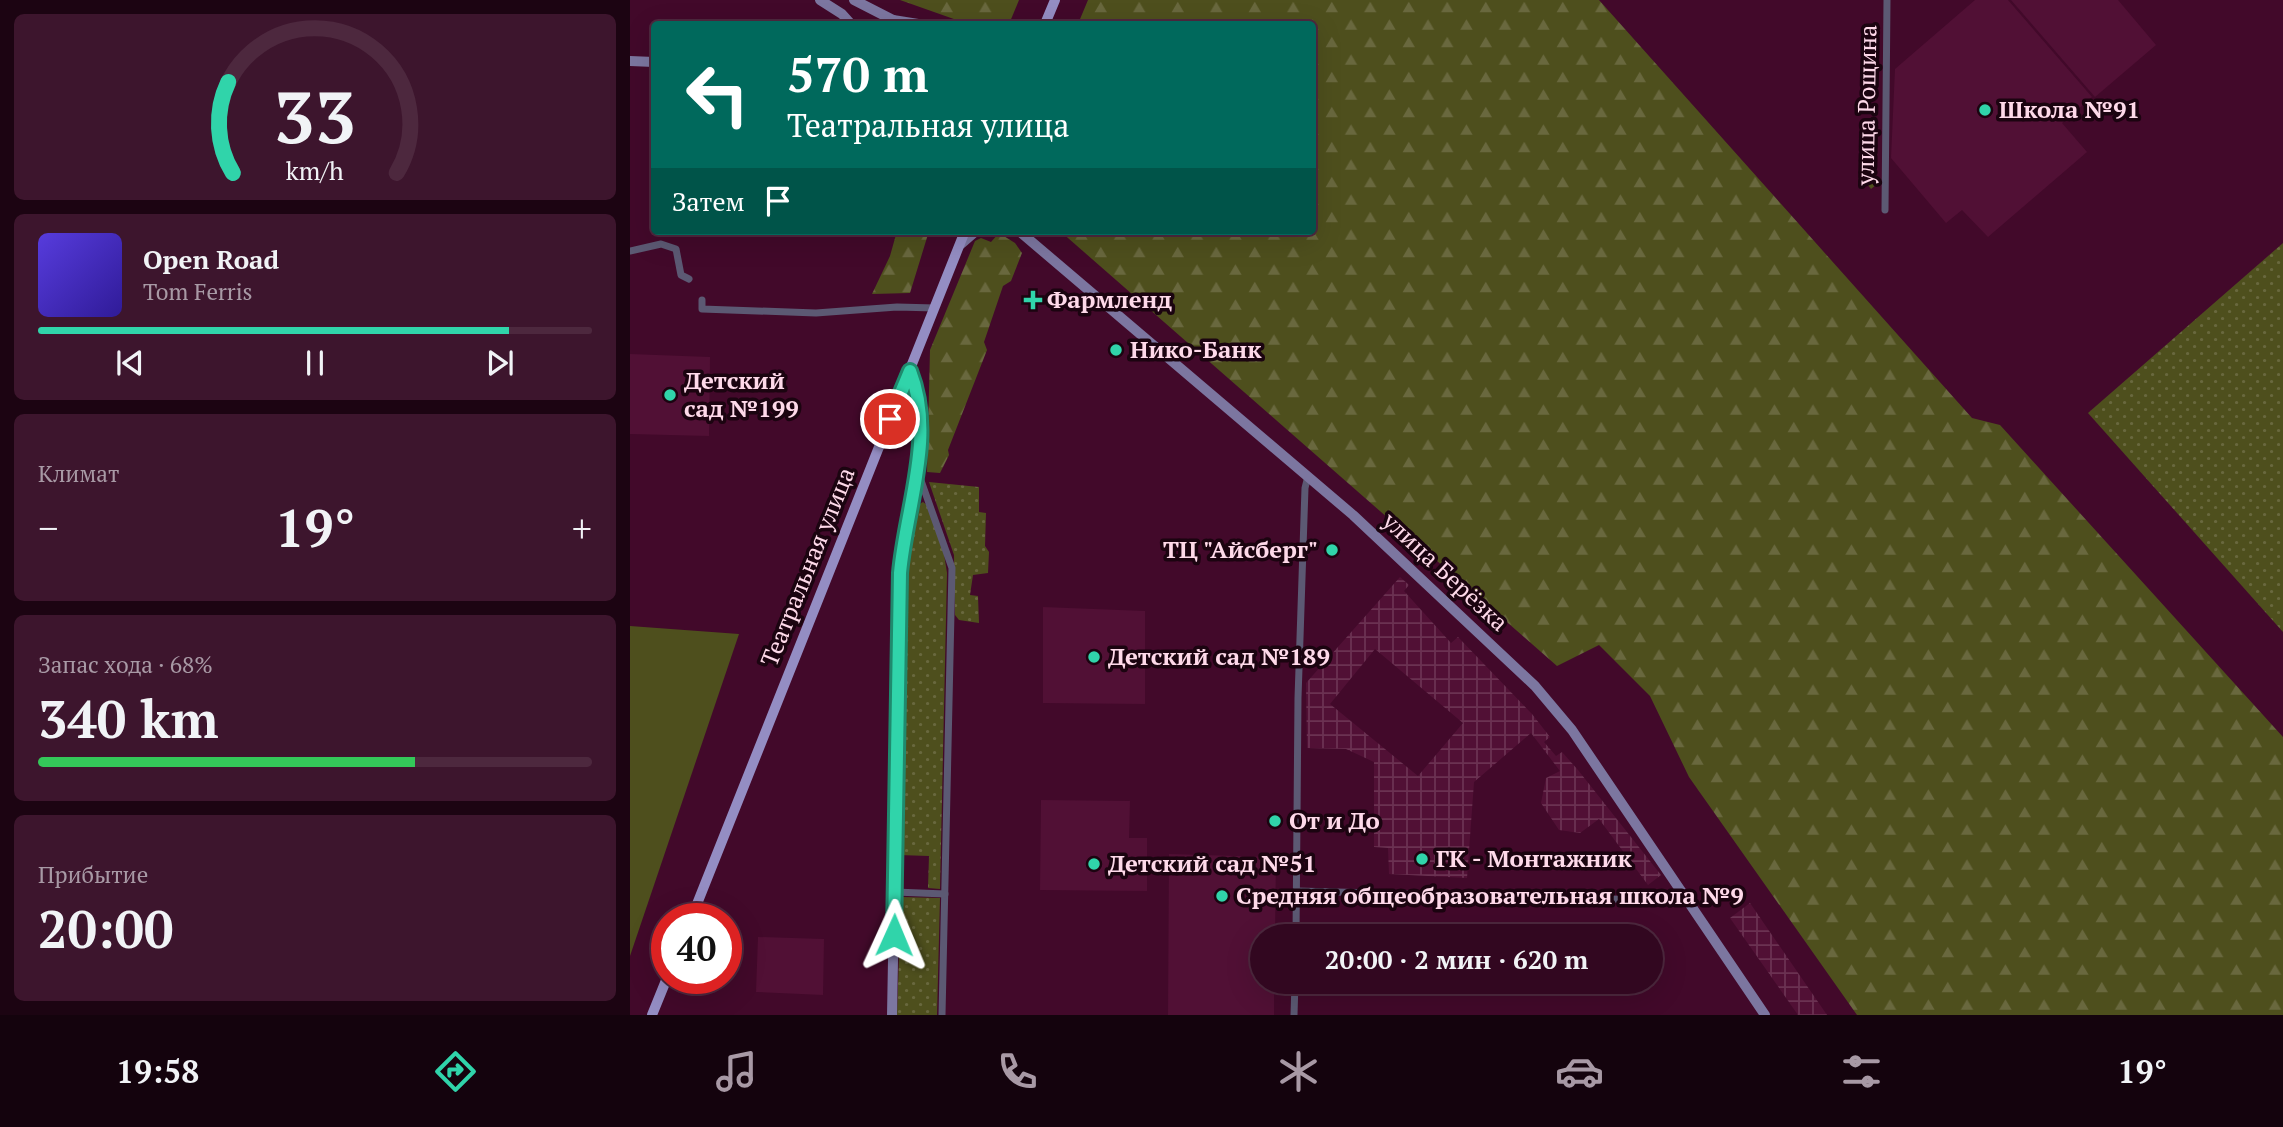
<!DOCTYPE html>
<html lang="ru">
<meta charset="utf-8">
<style>
:root{--surface:#320720;--page:#3d152d;--text:#f1f3f6;--muted:#a899a5;--line:#4d283e;--accent:#30d4aa}
body{margin:0;font-family:"PT Serif",serif;background:var(--page);color:var(--text);height:100vh;display:flex;flex-direction:column;font-size:26px;white-space:nowrap}
*{box-sizing:border-box;margin:0}
p{font-size:23px;color:var(--muted)}
.icon{flex:none;width:38px;height:38px;fill:none;stroke:currentColor;stroke-width:2;stroke-linecap:round;stroke-linejoin:round}
.map{position:relative;flex:1;overflow:hidden}
.details{display:flex;flex-direction:column;gap:14px;padding:14px;background:#1c0412;width:630px}
.details>*{flex:none}
.guide{position:absolute;left:21px;top:21px;width:665px;height:214px;border-radius:7px;box-shadow:0 7px 28px #0002,0 0 0 2px var(--line);background:#00695c;color:#fff;overflow:hidden}
.speed{position:absolute;left:21px;top:903px;display:flex;gap:14px;font-size:35px;font-weight:700;text-align:center}
.speed>*{display:grid;place-content:center;width:91px;height:91px;border-radius:50%;background:var(--surface);box-shadow:0 7px 28px #0002,0 0 0 2px var(--line);line-height:1}
.speed .limit{border:10px solid #d22;background:#fff;color:#111}
.pin{position:absolute;display:grid;place-items:center;width:60px;height:60px;color:#fff;margin:-30px;border:4px solid #fff;border-radius:50%;box-shadow:0 2px 7px #0007}
.me{position:absolute;width:77px;margin:-38px;rotate:1deg;stroke-linejoin:round;filter:drop-shadow(0 0 5px #0008)}
.turn{display:flex;align-items:center;gap:24px;height:147px;padding:0 21px;font-size:32px}
.turn .icon{width:91px;height:91px;stroke-width:2.5}
.turn b{display:block;font-size:49px;line-height:60px}
.then{display:flex;align-items:center;height:66px;padding:0 21px;background:#0003;gap:14px;font-size:26px}
.big{font-size:52px;font-weight:700;line-height:1.1}
.details .tile{flex:1;display:flex;flex-direction:column;justify-content:center;gap:10px;min-width:0;padding:0 24px;border-radius:10px;background:var(--page)}
.details .dial{align-items:center;gap:0}
.dial svg{height:182px;overflow:visible;fill:none;stroke:var(--line);stroke-width:7;stroke-linecap:round;text-anchor:middle}
.dial text{fill:var(--text);stroke:none}
.song{display:flex;align-items:center;gap:21px}
.cover{width:84px;height:84px;border-radius:10px;background:linear-gradient(135deg,hsl(250 70% 55%),hsl(250 70% 35%))}
.played{height:7px;border-radius:4px;background:linear-gradient(90deg,var(--accent) 85%,var(--line) 85%)}
.keys{display:flex;justify-content:space-around;direction:ltr}
.heat{display:flex;justify-content:space-between;align-items:center;font-size:38px;direction:ltr}
.charge{height:10px;border-radius:5px;background:linear-gradient(90deg,#34c759 68%,var(--line) 0)}
.trip{position:absolute;left:620px;top:924px;width:413px;height:70px;border-radius:35px;background:var(--surface);box-shadow:0 7px 28px #0002,0 0 0 2px var(--line);font-weight:700;line-height:70px;text-align:center}
.tab-bar{display:flex;height:112px;justify-content:space-around;align-items:center;background:#14030d;color:var(--muted)}
.tab-bar .icon{width:49px;height:49px}
.tab-bar .current{color:var(--accent)}
.tab-bar b{font-size:32px;color:var(--text)}
main{display:flex;flex:1;min-height:0}
.map>svg:first-child{display:block}
</style>
<main>
<section class="details">
<div class="tile dial"><svg viewBox="0 0 100 80">
<path d="M14 69A42 42 0 1 1 86 69"/>
<path d="M14 69A42 42 0 0 1 12 29" stroke="#30d4aa"/>
<text x="50" y="56" font-size="32" font-weight="700">33</text>
<text x="50" y="72" font-size="11">km/h</text>
</svg></div>
<div class="tile">
<div class="song"><i class="cover"></i><div><b>Open Road</b><p>Tom Ferris</p></div></div>
<div class="played"></div>
<div class="keys"><svg class="icon" aria-label="previous" viewBox="0 0 24 24"><path d="M18 5L8 12l10 7zM5 5v14"/></svg><svg class="icon" aria-label="pause" viewBox="0 0 24 24"><path d="M8 5v14M16 5v14"/></svg><svg class="icon" aria-label="next" viewBox="0 0 24 24"><path d="M6 5l10 7-10 7zM19 5v14"/></svg></div>
</div>
<div class="tile"><p>Климат</p>
<div class="heat"><a>−</a><b class="big">19°</b><a>+</a></div>
</div>
<div class="tile"><p>Запас хода · 68%</p><b class="big">340 km</b><div class="charge"></div></div>
<div class="tile"><p>Прибытие</p><b class="big">20:00</b></div>
</section>
<div class="map">
<svg width="1653" height="1015" viewBox="0 0 1653 1015">
<defs>
<pattern id="industrial-grid" width="8" height="8" patternUnits="userSpaceOnUse" patternTransform="scale(1.75)"><rect width="8" height="8" fill="#511035"/><path d="M0 4h8M4 0v8" fill="none" stroke="#6b3252"/></pattern>
<pattern id="grass-dots" width="8" height="8" patternUnits="userSpaceOnUse" patternTransform="scale(1.75)"><rect width="8" height="8" fill="#4e4f1d"/><path d="M2 2h.1M6 6h.1" fill="none" stroke="#69683e" stroke-width="1.8" stroke-linecap="round"/></pattern>
<pattern id="forest-firs" width="22" height="20" patternUnits="userSpaceOnUse" patternTransform="scale(1.75)"><rect width="22" height="20" fill="#4e4f1d"/><path d="M5 1l3.5 6h-7zM16 11l3.5 6h-7z" fill="#69683e"/></pattern>
</defs>
<rect width="100%" height="100%" fill="#42092a"/>
<g fill="#511035">
<path d="M1345 0H1378L1462 97 1432 123 1457 152 1358 237 1332 210 1316 223 1261 158 1265 69Z"/>
<path d="M1381 0H1488L1526 45 1465 97Z"/>
<path d="M0 354 80 357 79 436 0 434Z"/>
<path d="M413 607 515 611V704L413 703Z"/>
<path d="M411 800 500 801 499 838H517V891L410 890Z"/>
<path d="M539 854 646 857 645 936H632V982H644V1015H538Z"/>
<path d="M128 937 194 939 193 995 126 992Z"/>
</g>
<g fill="url(#industrial-grid)" fill-rule="evenodd">
<path d="M770 577 779 585 774 591 821 643 828 637 902 714 920 737 914 742 926 756 932 752 948 770 1031 875 1018 885 969 819 950 833 929 830 911 803 916 778 930 771 901 733 844 782 837 878 759 874 758 848 744 847V762L716 749 677 748 676 683ZM745 649 833 723 788 776 700 704Z"/>
<path d="M1120 903 1197 1015H1168L1100 918Z"/>
</g>
<g fill="url(#grass-dots)">
<path d="M1653 243V632L1458 413Z"/>
<path d="M299 482 349 487V512L356 513 355 546 359 552 358 573 343 575 340 595 348 596 349 623 329 620 325 615 324 555Z"/>
<path d="M293 502 297 505 314 554 317 573 310 889 298 888 299 856 269 855 276 549 288 505Z"/>
<path d="M271 897 310 898 307 1015H267Z"/>
</g>
<g fill="url(#forest-firs)">
<path d="M270 0H389L379 24H338Z"/>
<path d="M458 0H969L1342 418 1370 425 1653 737V1015H1227L1059 777 1020 696 969 645 927 666 430 231H682V24H448Z"/>
<path d="M267 231H299L280 293 242 294 260 256Z"/>
<path d="M369 233 385 243 392 253 381 281 373 286 354 342 357 350 318 450 319 455 310 473 297 472 300 350 345 241 351 238 361 242Z"/>
</g>
<g fill="#4e4f1d">
<path d="M1246 163V185L1241 189 1231 176Z"/>
<path d="M0 626 109 634 0 956Z"/>
</g>
<g fill="none" stroke-linecap="round" stroke-linejoin="round">
<g stroke="#5c5973" stroke-width="7">
<path d="M1255 210 1257 0"/>
<path d="M0 251 31 244 46 249 51 275 59 279"/>
<path d="M72 300V309L186 313 267 307 305 308"/>
<path d="M289 475 322 568 312 1015"/>
<path d="M667 891 1057 901"/>
<path d="M265 892 315 894"/>
<path d="M666 936 668 698 675 488 678 476"/>
<path d="M664 1015 665 982"/>
</g>
<g stroke="#7c76a0" stroke-width="10">
<path d="M190 0 212 14 221 24"/>
<path d="M224 0 263 20"/>
<path d="M253 24 263 20 288 24"/>
<path d="M0 61 24 62"/>
<path d="M389 231 723 515 905 686 942 730 1135 1015"/>
<path d="M331 244 346 231"/>
<path d="M262 1015 270 573C276 506 306 438 280 371"/>
</g>
<g stroke="#948dc3" stroke-width="10">
<path d="M415 24 425 0"/>
<path d="M61 919 335 231"/>
<path d="M22 1015 37 978"/>
</g>
</g>
<g fill="none" stroke-linecap="round" stroke-linejoin="round">
<defs>
<path id="route" d="M260 419 280 371C306 437 276 506 270 573L264 935"/>
</defs>
<use href="#route" stroke="#1f8a6e" stroke-width="18"/>
<use href="#route" stroke="#30d4aa" stroke-width="12"/>
</g>
<g fill="#30d4aa" stroke="#1b0410" stroke-width="2.5">
<circle cx="1355" cy="110" r="7"/>
<path d="M399.5 289.5h7v7h7v7h-7v7h-7v-7h-7v-7h7z"/>
<circle cx="486" cy="350" r="7"/>
<circle cx="40" cy="395" r="7"/>
<circle cx="702" cy="550" r="7"/>
<circle cx="464" cy="657" r="7"/>
<circle cx="645" cy="821" r="7"/>
<circle cx="792" cy="859" r="7"/>
<circle cx="464" cy="864" r="7"/>
<circle cx="592" cy="896" r="7"/>
</g>
<g text-anchor="middle" stroke-width="7" stroke-linejoin="round" paint-order="stroke">
<g font-size="24" fill="#fed9e9" stroke="#1b0410">
<text transform="translate(1237 105) rotate(-89)" y="8">улица Рощина</text>
<text transform="translate(178 567) rotate(-68)" y="8">Театральная улица</text>
<text transform="translate(815 572) rotate(43)" y="8">улица Берёзка</text>
</g>
<g font-size="24" font-weight="bold" fill="#fed9e9" stroke="#1b0410" text-anchor="start">
<text x="1369" y="118">Школа №91</text>
<text x="417" y="308">Фармленд</text>
<text x="500" y="358">Нико-Банк</text>
<text x="54" y="389">Детский<tspan x="54" dy="28">сад №199</tspan></text>
<text x="688" y="558" text-anchor="end">ТЦ "Айсберг"</text>
<text x="478" y="665">Детский сад №189</text>
<text x="659" y="829">От и До</text>
<text x="806" y="867">ГК - Монтажник</text>
<text x="478" y="872">Детский сад №51</text>
<text x="606" y="904">Средняя общеобразовательная школа №9</text>
</g>
</g>
</svg>
<div class="speed"><div class="limit">40</div></div>
<div class="pin" style="left:260px;top:419px;background:#d93025"><svg class="icon" aria-label="arrive" viewBox="0 0 24 24"><path d="M6 21V4h12l-3 4 3 4H6"/></svg></div>
<svg class="me" style="left:264px;top:935px" viewBox="-20 -20 40 40"><path d="M0-17L14 15 0 8-14 15z" fill="#30d4aa" stroke="#fff" stroke-width="4"/></svg>
<div class="trip">20:00 · 2 мин · 620 m</div>
<div class="guide">
<div class="turn"><svg class="icon" aria-label="left" viewBox="0 0 24 24"><path d="M17 20v-9H6M10 6l-5 5 5 5"/></svg><div><b>570 m</b>Театральная улица</div></div>
<div class="then">Затем<svg class="icon" aria-label="arrive" viewBox="0 0 24 24"><path d="M6 21V4h12l-3 4 3 4H6"/></svg></div>
</div>
</div>
</main>
<nav class="tab-bar">
<b>19:58</b>
<svg class="icon current" aria-label="directions" viewBox="0 0 24 24"><path d="M12 3l9 9-9 9-9-9zM9 14v-3h6M13 9l2 2-2 2"/></svg>
<svg class="icon" aria-label="music" viewBox="0 0 24 24"><path d="M9 18V5l10-2v13"/><circle cx="6" cy="18" r="3"/><circle cx="16" cy="16" r="3"/></svg>
<svg class="icon" aria-label="phone" viewBox="0 0 24 24"><path d="M5 4h4l2 5-3 2q2 4 5 5l2-3 5 2v4C11 20 4 13 5 4z"/></svg>
<svg class="icon" aria-label="climate" viewBox="0 0 24 24"><path d="M12 3v18M4 7l16 10M4 17L20 7"/></svg>
<svg class="icon" aria-label="car" viewBox="0 0 24 24"><path d="M5 17H2v-5l4-1 3-4h7l3 4 3 1v5h-3M9 17h6M6 11h13"/><circle cx="7" cy="17" r="2"/><circle cx="17" cy="17" r="2"/></svg>
<svg class="icon" aria-label="filters" viewBox="0 0 24 24"><path d="M4 7h16M4 17h16"/><circle cx="9" cy="7" r="2"/><circle cx="15" cy="17" r="2"/></svg>
<b>19°</b>
</nav>
